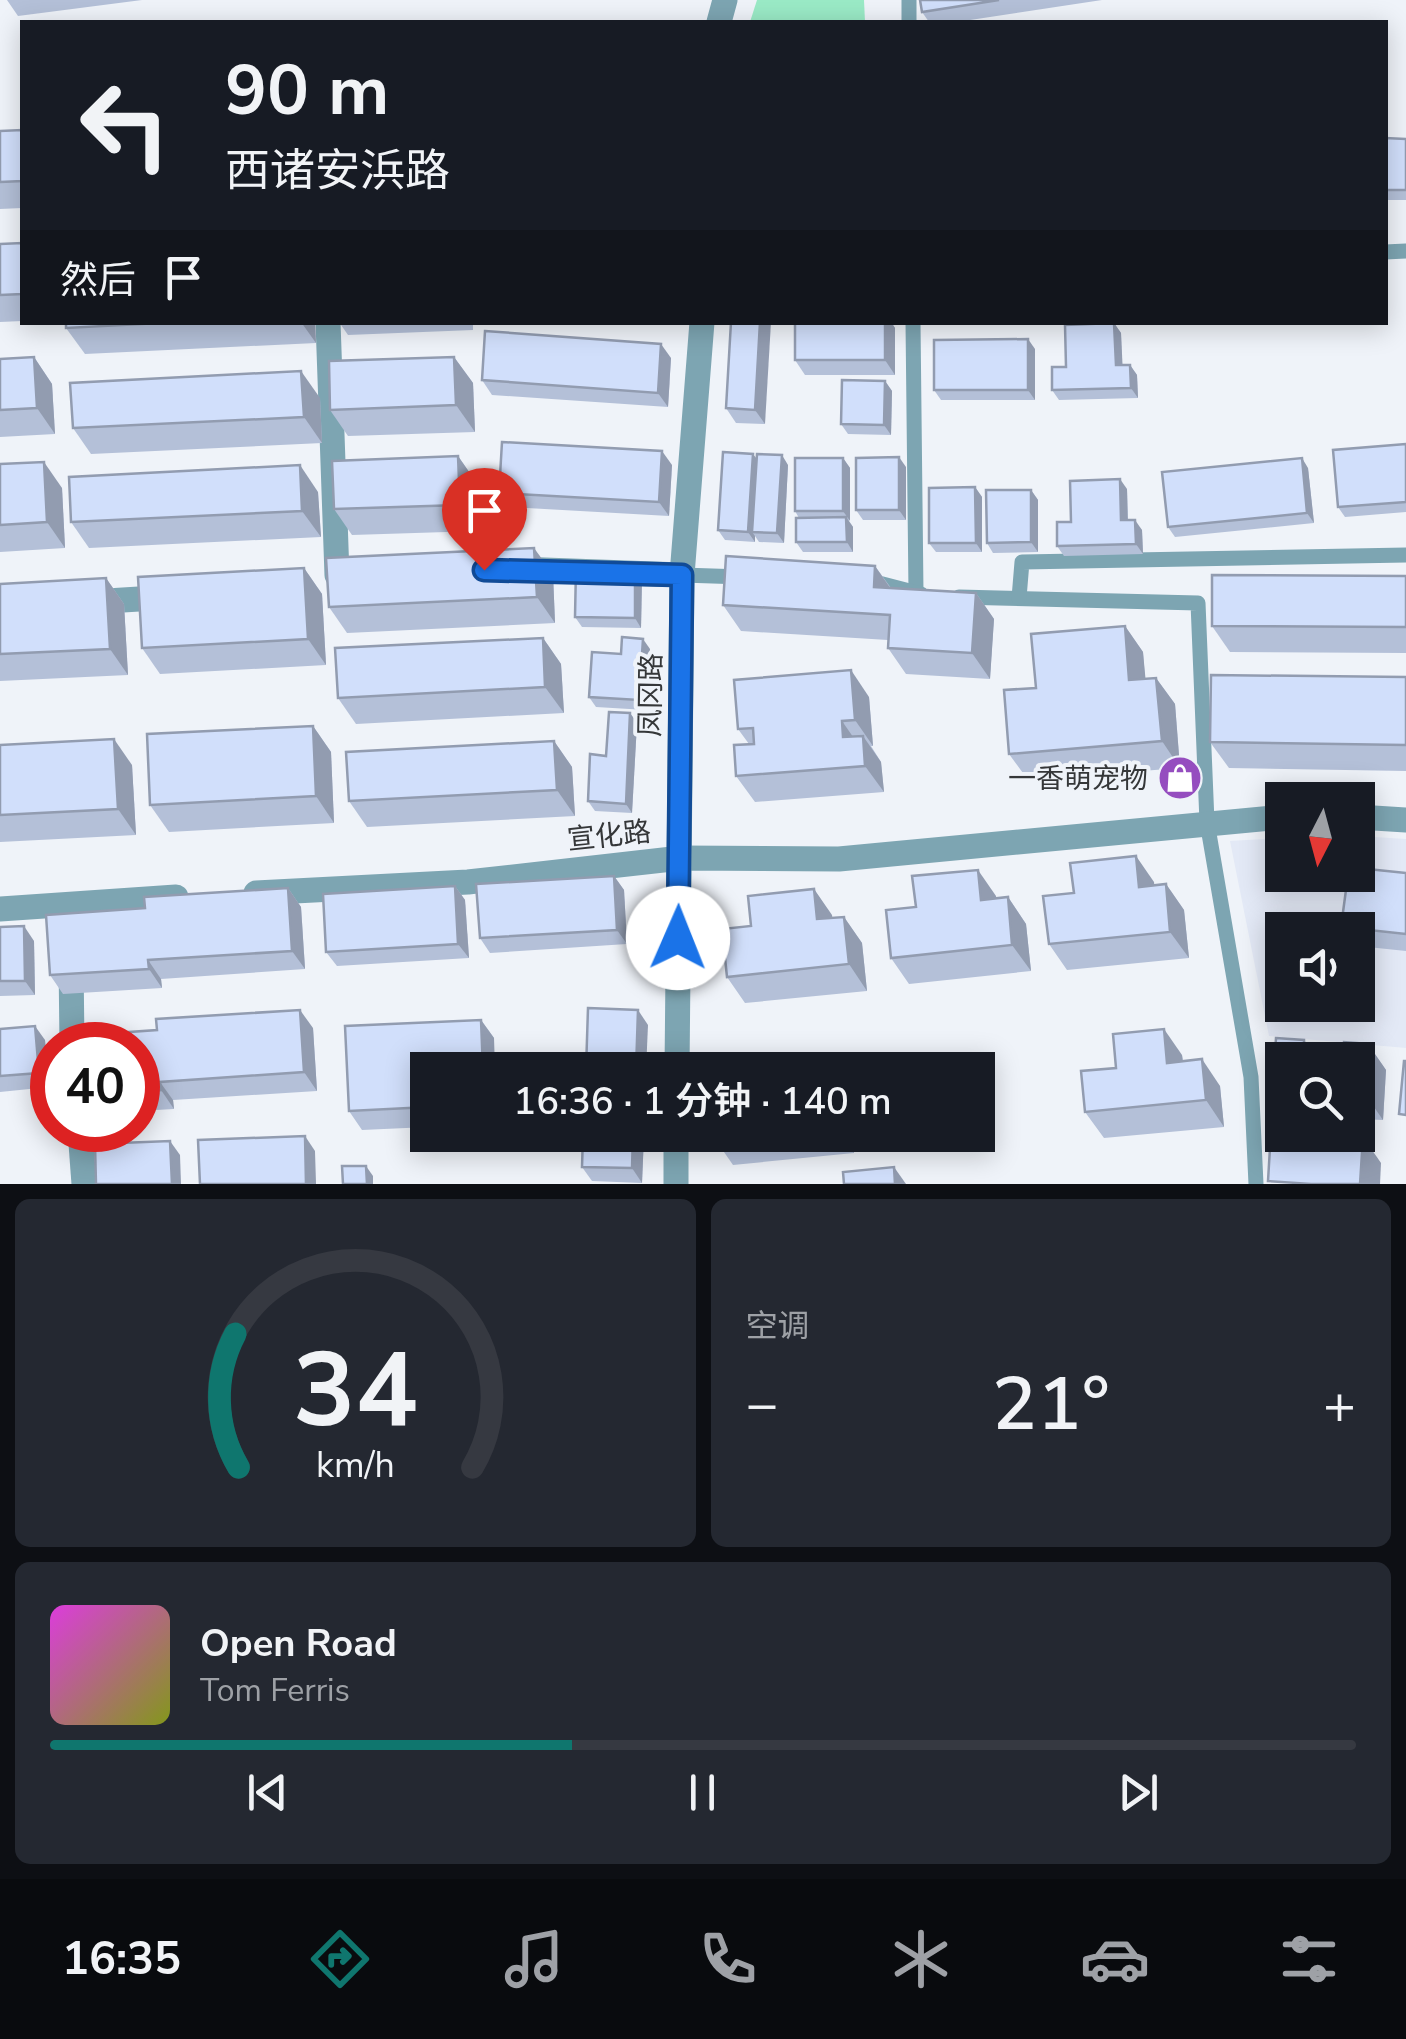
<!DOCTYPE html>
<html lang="zh">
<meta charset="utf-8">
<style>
:root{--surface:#171b24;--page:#242831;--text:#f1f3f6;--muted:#9ea1a6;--line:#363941;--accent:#0f766e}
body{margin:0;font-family:"Nunito Sans","Noto Sans SC",sans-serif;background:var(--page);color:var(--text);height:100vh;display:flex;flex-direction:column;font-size:38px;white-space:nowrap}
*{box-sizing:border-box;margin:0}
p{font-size:32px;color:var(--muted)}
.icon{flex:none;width:55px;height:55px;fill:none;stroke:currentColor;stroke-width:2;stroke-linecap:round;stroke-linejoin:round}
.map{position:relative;height:1184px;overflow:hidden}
.side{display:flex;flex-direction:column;gap:15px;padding:15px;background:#0d0f14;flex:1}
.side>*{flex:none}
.guide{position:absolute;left:20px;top:20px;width:1368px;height:305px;border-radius:0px;box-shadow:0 5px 25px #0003;background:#171b24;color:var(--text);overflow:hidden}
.needle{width:65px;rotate:186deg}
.buttons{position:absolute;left:1265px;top:782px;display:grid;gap:20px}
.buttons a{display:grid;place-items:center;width:110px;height:110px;border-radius:0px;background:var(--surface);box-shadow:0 5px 25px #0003;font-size:50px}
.speed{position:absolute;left:30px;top:1022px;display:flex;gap:20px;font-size:50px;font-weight:700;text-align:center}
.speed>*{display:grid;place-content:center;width:130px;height:130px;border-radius:50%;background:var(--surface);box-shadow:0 5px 25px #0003;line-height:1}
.speed .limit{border:15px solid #d22;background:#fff;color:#111}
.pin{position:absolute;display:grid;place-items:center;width:85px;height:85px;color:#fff;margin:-102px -42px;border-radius:50% 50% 50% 0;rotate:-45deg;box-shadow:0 0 10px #0007}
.pin .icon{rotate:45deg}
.me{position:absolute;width:110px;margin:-55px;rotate:1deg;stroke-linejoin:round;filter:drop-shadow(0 0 8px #0008)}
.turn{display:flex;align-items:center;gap:35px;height:210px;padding:0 40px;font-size:45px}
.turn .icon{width:130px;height:130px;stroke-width:2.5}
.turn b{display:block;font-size:70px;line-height:85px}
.then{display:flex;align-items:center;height:95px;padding:0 40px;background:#0003;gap:20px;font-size:38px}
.big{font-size:75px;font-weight:600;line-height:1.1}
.side .widget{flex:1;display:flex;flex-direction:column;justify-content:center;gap:15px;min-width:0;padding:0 35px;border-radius:15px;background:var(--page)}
.side .dial{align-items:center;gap:0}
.dial svg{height:260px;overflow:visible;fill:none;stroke:var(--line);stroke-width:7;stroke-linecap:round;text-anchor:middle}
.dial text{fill:var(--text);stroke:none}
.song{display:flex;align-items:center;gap:30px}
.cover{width:120px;height:120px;border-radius:15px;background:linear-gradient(135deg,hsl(300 70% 55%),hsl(70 70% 35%))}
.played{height:10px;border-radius:5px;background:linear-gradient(90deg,var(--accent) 40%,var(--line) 40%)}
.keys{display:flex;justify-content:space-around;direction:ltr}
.heat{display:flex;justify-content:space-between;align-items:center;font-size:55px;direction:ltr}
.side .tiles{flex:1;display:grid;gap:15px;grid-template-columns:1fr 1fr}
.widget:last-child{grid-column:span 2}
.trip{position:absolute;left:410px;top:1052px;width:585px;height:100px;border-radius:0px;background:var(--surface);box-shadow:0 5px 25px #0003;font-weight:600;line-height:100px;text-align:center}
.tab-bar{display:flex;height:160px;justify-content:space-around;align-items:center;background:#090b0e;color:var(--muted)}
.tab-bar .icon{width:70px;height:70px}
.tab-bar .active{color:var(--accent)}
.tab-bar b{font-size:45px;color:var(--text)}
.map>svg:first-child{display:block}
</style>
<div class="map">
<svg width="1406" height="1184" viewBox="0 0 1406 1184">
<rect width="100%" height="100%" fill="#eff3f9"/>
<path fill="#e3e9f6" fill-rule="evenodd" d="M1358 836 1406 839V1048L1269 1036 1230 841 1282 838V875H1358ZM1282 930H1358V1005H1282Z"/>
<path fill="#9aeac6" d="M757 0H864L865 22H750Z"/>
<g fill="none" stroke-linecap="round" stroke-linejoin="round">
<g stroke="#7da5b2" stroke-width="15">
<path d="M909 0V22"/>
<path d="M1385 252 1406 251"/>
<path d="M913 322 916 593"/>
<path d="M682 575 743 577"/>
<path d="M871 581 921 594"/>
<path d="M959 597 1198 603 1207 822 1251 1077 1256 1184"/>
<path d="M1019 598 1022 562 1406 555"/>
</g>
<g stroke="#7da5b2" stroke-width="25">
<path d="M328 322 337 575"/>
<path d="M517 569 682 575"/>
<path d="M91 602 171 597"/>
<path d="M1358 817 1406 820"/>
<path d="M256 893 468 882 681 858 839 859 1282 817"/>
<path d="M0 909 176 897"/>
<path d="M71 960 72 1045"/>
<path d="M80 1130 84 1184"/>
</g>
<g stroke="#7da5b2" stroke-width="25">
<path d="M719 22 725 0"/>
<path d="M677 1070 682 575 702 322"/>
<path d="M676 1184V1135"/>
</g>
</g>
<g fill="#b4c0d8">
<path d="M7 0H142L18 16Z"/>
<path d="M920 0H1102L957 22H929L922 12Z"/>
<path d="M22 130V208L0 209V131Z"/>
<path d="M1385 138 1406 139V200H1385Z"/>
<path d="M22 243V321L0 322V244Z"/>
<path d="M66 322H315L316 343 85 354 66 328Z"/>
<path d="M339 322H473V330L348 335Z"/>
<path d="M731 322 765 424 736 423 726 408Z"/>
<path d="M795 322H891L895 328V375H805L795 360Z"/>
<path d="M1114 323 1121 333 1122 365H1130L1137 375 1138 398 1059 400 1052 390 1066 367Z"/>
<path d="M1035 349V400H941L934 390Z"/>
<path d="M34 357 52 384 55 434 0 437V359Z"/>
<path d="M454 357 473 383 475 432 348 436 330 410Z"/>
<path d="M671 358 668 407 492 395 482 380Z"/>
<path d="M885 381 892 391 891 435 848 434 841 424Z"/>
<path d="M320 398 322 443 91 454 73 428Z"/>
<path d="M1406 444V512L1345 517 1338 507Z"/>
<path d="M458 456 476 482 478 531 352 535 334 509Z"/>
<path d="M843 458 850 468 849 521 853 527V552H803L796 542 799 518 795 511Z"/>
<path d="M757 459 788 465 784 543 759 542 755 536V542L725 540 718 530Z"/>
<path d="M0 464 62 488 65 548 0 552Z"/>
<path d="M672 465 669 516 509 507 499 493Z"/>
<path d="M906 467V520H863L856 510Z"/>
<path d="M1308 468 1314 523 1175 537 1168 527Z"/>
<path d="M975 487 982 497V552H936L929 543Z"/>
<path d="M1127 489 1128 520 1142 530 1143 554 1064 556 1057 546 1071 522Z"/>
<path d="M1031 490 1038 500V552L993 553 987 543Z"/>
<path d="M318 492 321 537 89 548 71 522Z"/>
<path d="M875 566 891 588 976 593 994 619 990 679 906 674 888 648V640L741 631 723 605Z"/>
<path d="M304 568 322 594 326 665 160 674 142 648Z"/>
<path d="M553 574 555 623 347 633 329 607Z"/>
<path d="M1406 576V653L1230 652 1212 626Z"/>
<path d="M106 578 124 604 128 675 0 681V584Z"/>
<path d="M642 579 641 628 582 627 575 617Z"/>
<path d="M1125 626 1143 652 1145 678H1156L1175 704 1180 768 1028 780 1009 754 1036 688Z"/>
<path d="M543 638 561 664 564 713 356 724 338 698Z"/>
<path d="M650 649 646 710 596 707 589 697 621 654Z"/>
<path d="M1406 677V771L1229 768 1210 742Z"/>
<path d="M869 697 873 746H871L881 762 884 792 755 802 736 776 749 744 738 729Z"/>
<path d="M630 713 637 723 632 813 595 811 588 801 606 756Z"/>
<path d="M313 726 331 752 334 823 169 832 150 805Z"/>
<path d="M554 741 572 767 575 816 367 827 349 801Z"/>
<path d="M0 745 132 765 136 835 0 842Z"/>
<path d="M1136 856 1154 885 1166 884 1184 910 1189 958 1067 970 1049 944Z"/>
<path d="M1406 873V951L1358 946V930H1344L1341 927Z"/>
<path d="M614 876 624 890 627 944 490 953 480 938Z"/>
<path d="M455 886 465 900 469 958 337 966 326 952Z"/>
<path d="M288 888 301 907 305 969 161 979 162 988 63 994 50 975 145 908Z"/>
<path d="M814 889 833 918 844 917 862 943 867 991 745 1003 727 977 751 926Z"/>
<path d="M996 896V899L1008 897 1026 924 1031 971 909 984 891 958Z"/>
<path d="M0 927 34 941 35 995 0 996Z"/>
<path d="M481 1020 494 1038 428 1070V1127L362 1130 349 1111Z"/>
<path d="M313 1028 317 1091 173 1100 174 1109 138 1111V1045Z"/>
<path d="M0 1029 45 1040 49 1087 0 1092Z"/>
<path d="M1276 1038 1304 1040 1312 1052 1343 1053 1344 1042 1368 1044 1386 1070 1383 1120 1358 1119V1060H1282V1102L1273 1088Z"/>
<path d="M1182 1055 1183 1061 1220 1086 1224 1127 1104 1138 1085 1112 1116 1068Z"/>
<path d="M644 1135 642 1183 592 1181 582 1167Z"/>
<path d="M714 1135H852L854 1153 733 1165 715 1139Z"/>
</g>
<g fill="#929cb0">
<path d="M301 322H315L316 343Z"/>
<path d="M760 322H771L765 424 755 410Z"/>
<path d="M885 322H891L895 328V375L885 360Z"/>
<path d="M1114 323 1121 333 1123 375 1116 365Z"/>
<path d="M1028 339 1035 349V400L1028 390Z"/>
<path d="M661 344 671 358 668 407 658 393Z"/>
<path d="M34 357 52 384 55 434 37 408Z"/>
<path d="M454 357 473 383 475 432 456 405Z"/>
<path d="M1130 365 1137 375 1138 398 1131 388Z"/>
<path d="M301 371 320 398 322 443 304 417Z"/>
<path d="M885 381 892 391 891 435 884 425Z"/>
<path d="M662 451 672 465 669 516 659 502Z"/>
<path d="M753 454 760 463 752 532 755 536V542L748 532Z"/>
<path d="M782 455 788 465 784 543 777 533Z"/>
<path d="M458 456 476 482 478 531 460 505Z"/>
<path d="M899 457 906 467V520L899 510Z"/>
<path d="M843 458 850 468V521L843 511Z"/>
<path d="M1302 458 1308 468 1314 523 1307 513Z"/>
<path d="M44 462 62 488 65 548 47 522Z"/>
<path d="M300 465 318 492 321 537 302 511Z"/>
<path d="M1120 479 1127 489 1128 530 1121 520Z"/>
<path d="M975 487 982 497V552L976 543Z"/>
<path d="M1031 490 1038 500V552L1031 542Z"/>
<path d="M846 517 853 527V552L847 542Z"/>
<path d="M1135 520 1142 530 1143 554 1136 544Z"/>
<path d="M534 548 553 574 555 623 537 597Z"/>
<path d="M875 566 893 592 874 587Z"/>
<path d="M304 568 322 594 326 665 308 639Z"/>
<path d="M635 570 642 579 641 628 635 618Z"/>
<path d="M106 578 124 604 128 675 110 649Z"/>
<path d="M976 593 994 619 990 679 972 653Z"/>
<path d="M1125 626 1143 652 1148 706 1129 680Z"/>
<path d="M543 638 561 664 564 713 545 687Z"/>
<path d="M643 639 650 649 646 710 639 700Z"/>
<path d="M851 670 869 697 873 746 855 720Z"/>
<path d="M1156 678 1175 704 1180 768 1162 741Z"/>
<path d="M630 713 637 723 632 813 626 804Z"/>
<path d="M842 721 860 747 843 737Z"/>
<path d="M313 726 331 752 334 823 316 796Z"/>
<path d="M863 736 881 762 884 792 865 766Z"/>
<path d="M114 739 132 765 136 835 118 809Z"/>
<path d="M554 741 572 767 575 816 557 790Z"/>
<path d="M1136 856 1154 882 1157 913 1139 887Z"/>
<path d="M978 870 996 896 999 926 981 900Z"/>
<path d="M614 876 624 890 627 944 617 930Z"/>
<path d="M1166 884 1184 910 1189 958 1170 932Z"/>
<path d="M455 886 465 900 469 958 458 944Z"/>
<path d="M288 888 301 907 305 969 292 951Z"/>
<path d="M814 889 832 915 835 945 817 919Z"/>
<path d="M1008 897 1026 924 1031 971 1012 945Z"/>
<path d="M844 917 862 943 867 991 849 964Z"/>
<path d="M24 926 34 941 35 995 25 981Z"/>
<path d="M148 960 161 979 162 988 149 969Z"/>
<path d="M300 1010 313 1028 317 1091 304 1072Z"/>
<path d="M638 1010 648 1025 646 1070H636Z"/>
<path d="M481 1020 494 1038 495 1070H483Z"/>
<path d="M35 1026 45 1040 49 1087 39 1073Z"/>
<path d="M1164 1029 1182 1055 1186 1089 1167 1063Z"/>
<path d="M1304 1040 1318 1060 1304 1051Z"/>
<path d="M1368 1044 1386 1070 1383 1120 1365 1094Z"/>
<path d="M793 1056 803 1070H795Z"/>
<path d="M1202 1059 1220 1086 1224 1127 1206 1100Z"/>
<path d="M160 1082 173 1100 174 1109 161 1090Z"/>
<path d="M633 1135H644L642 1183 632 1168Z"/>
<path d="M841 1135H852L854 1153Z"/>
<path d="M1299 1135H1301L1318 1159 1298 1144Z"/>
<path d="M305 1136 315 1151 316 1184H306Z"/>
<path d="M1363 1137 1381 1163 1380 1184H1360Z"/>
<path d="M170 1141 180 1155 181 1184H172Z"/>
<path d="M366 1166 373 1176V1184H367Z"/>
<path d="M894 1167 906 1184H895Z"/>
</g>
<g fill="#d1dffb" stroke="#929cb0" stroke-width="2.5">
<path d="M920 0H999L922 12Z"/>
<path d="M22 130V181L0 182V131Z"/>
<path d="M1385 138 1406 139V190H1385Z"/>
<path d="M22 243V294L0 295V244Z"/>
<path d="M66 322H179L66 328Z"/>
<path d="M731 322H760L755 410 726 408Z"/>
<rect x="795" y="322" width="90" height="38"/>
<path d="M1114 323 1116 365H1130L1131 388 1052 390V367H1066L1065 325Z"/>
<path d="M485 331 661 344 658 393 482 380Z"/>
<path d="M1028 339V390H934V340Z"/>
<path d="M34 357 37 408 0 410V359Z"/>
<path d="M454 357 456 405 330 410 329 361Z"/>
<path d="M301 371 304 417 73 428 70 383Z"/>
<path d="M842 380 885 381 884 425 841 424Z"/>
<path d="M502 442 662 451 659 502 499 493Z"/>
<path d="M1406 444V502L1338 507 1333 450Z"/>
<path d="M723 452 753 454 748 532 718 530Z"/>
<path d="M757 454 782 455 777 533 752 532Z"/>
<path d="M458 456 460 505 334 509 332 461Z"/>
<path d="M899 457V510H856V458Z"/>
<rect x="795" y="458" width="48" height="53"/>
<path d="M1302 458 1307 513 1168 527 1162 472Z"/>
<path d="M44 462 47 522 0 525V464Z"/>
<path d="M300 465 302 511 71 522 69 477Z"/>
<path d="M1120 479 1121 520H1135L1136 544 1057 546V522H1071L1070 481Z"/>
<path d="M975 487 976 543H929V488Z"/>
<path d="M986 490H1031V542L987 543Z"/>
<path d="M846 517 847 542H796V518Z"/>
<path d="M534 548 537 597 329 607 326 558Z"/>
<path d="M726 556 875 566 874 587 976 593 972 653 888 648 890 615 723 605Z"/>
<path d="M304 568 308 639 142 648 138 577Z"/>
<path d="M576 568 635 570V618L575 617Z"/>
<path d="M1212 575 1406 576V627L1212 626Z"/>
<path d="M106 578 110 649 0 654V584Z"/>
<path d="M1125 626 1129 680 1156 678 1162 741 1009 754 1004 690 1036 688 1031 634Z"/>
<path d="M622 637 643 639 639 700 589 697 592 652 621 654Z"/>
<path d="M543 638 545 687 338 698 335 648Z"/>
<path d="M851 670 855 720 842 721 843 737 863 736 865 766 736 776 734 745 754 744 753 728 738 729 734 680Z"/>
<path d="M1211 675 1406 677V745L1210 742Z"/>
<path d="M609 712 630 713 626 804 588 801 590 754 606 756Z"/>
<path d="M313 726 316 796 150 805 147 734Z"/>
<path d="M114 739 118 809 0 815V745Z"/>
<path d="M554 741 557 790 349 801 346 752Z"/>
<path d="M1136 856 1139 887 1166 884 1170 932 1049 944 1043 896 1074 893 1070 863Z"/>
<path d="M1358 868 1406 873V934L1341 927 1348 875H1358Z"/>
<path d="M978 870 981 900 1008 897 1012 945 891 958 886 910 916 907 912 876Z"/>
<path d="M614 876 617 930 480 938 476 884Z"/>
<path d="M455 886 458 944 326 952 323 894Z"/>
<path d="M288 888 292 951 148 960 149 969 50 975 46 915 145 908 144 897Z"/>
<path d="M814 889 817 919 844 917 849 964 727 977 722 929 751 926 748 896Z"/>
<path d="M24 926 25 981H0V927Z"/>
<path d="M588 1008 638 1010 636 1070H586Z"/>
<path d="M300 1010 304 1072 160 1082 161 1090 138 1092V1045H58V1037L157 1030 156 1019Z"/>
<path d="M481 1020 483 1070H428V1107L349 1111 345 1026Z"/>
<path d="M35 1026 39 1073 0 1076V1029Z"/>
<path d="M1164 1029 1167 1063 1202 1059 1206 1100 1085 1112 1081 1071 1116 1068 1113 1034Z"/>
<path d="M1276 1038 1304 1040V1051L1343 1053 1344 1042 1368 1044 1365 1094H1358V1060H1282V1089L1273 1088Z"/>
<path d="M793 1056 795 1070H743L742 1061Z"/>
<path d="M1404 1061H1406V1115L1399 1114Z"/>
<path d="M1271 1131 1282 1132V1135H1299L1298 1144 1338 1147V1135L1363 1137 1360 1184H1311L1268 1181Z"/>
<path d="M583 1135H633L632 1168 582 1167Z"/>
<path d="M714 1135H755L715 1139Z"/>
<path d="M305 1136 306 1184H200L198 1140Z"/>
<path d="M170 1141 172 1184H96L95 1144Z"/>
<path d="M342 1166H366L367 1184H343Z"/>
<path d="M894 1167 895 1184H844L843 1172Z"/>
</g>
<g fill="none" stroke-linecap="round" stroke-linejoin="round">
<defs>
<path id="route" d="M484 570 682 575 678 938"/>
</defs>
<use href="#route" stroke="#114b97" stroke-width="25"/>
<use href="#route" stroke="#1a73e8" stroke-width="18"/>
</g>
<defs>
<symbol id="shop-disc" viewBox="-11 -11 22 22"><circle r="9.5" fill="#954dbf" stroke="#eff3f9"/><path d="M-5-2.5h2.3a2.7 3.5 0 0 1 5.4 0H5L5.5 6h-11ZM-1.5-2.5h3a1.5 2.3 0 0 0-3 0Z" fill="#fff"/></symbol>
</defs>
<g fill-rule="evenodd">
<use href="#shop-disc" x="1155" y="753" width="50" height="50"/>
</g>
<g text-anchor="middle" stroke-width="8" stroke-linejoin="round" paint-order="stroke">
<g font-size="28" fill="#353739" stroke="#eff3f9">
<text transform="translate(650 695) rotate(-89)" y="10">凤冈路</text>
<text transform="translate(609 835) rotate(-6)" y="10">宣化路</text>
</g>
<g font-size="28" fill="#353739" stroke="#eff3f9" text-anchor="end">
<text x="1148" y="788">一香萌宠物</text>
</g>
</g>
</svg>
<div class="buttons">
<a><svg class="needle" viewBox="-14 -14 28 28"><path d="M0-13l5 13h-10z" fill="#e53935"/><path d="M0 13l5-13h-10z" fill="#9ea1a6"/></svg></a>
<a><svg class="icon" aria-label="sound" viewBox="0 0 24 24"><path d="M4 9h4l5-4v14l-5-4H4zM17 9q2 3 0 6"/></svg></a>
<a><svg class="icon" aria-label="search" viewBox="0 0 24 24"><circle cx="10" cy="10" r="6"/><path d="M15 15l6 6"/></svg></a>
</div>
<div class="speed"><div class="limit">40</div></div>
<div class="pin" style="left:484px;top:570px;background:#d93025"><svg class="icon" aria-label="arrive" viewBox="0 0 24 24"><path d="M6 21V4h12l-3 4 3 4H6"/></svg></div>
<svg class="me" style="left:678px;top:938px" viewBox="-20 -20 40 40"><circle r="19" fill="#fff"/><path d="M0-13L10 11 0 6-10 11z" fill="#1a73e8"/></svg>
<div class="trip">16:36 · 1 分钟 · 140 m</div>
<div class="guide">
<div class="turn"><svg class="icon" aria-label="left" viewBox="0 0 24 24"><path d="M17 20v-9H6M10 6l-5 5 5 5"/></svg><div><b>90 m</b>西诸安浜路</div></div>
<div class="then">然后<svg class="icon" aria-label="arrive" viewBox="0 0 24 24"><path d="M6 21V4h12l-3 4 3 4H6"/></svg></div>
</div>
</div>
<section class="side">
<div class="tiles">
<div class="widget dial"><svg viewBox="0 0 100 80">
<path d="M14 69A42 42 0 1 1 86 69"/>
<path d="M14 69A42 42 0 0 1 13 28" stroke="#0f766e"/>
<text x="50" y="56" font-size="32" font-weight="700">34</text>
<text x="50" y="72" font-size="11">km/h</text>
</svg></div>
<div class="widget"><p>空调</p>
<div class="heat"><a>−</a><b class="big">21°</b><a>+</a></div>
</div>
<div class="widget">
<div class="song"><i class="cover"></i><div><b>Open Road</b><p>Tom Ferris</p></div></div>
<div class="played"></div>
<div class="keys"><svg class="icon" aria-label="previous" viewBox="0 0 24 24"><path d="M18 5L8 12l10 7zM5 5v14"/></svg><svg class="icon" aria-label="pause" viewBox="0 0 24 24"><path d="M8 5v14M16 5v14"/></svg><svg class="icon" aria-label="next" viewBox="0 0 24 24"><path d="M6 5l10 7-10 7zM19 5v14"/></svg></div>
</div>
</div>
</section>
<nav class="tab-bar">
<b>16:35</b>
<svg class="icon active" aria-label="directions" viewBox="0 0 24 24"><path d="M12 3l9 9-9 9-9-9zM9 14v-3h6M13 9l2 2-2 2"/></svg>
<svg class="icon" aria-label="music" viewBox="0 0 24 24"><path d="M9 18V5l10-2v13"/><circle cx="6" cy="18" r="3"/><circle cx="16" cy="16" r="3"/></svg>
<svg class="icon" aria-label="phone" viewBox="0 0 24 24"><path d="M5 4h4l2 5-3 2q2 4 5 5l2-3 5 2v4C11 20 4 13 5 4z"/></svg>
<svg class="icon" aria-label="climate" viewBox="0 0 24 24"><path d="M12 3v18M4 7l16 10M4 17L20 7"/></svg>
<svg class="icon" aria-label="car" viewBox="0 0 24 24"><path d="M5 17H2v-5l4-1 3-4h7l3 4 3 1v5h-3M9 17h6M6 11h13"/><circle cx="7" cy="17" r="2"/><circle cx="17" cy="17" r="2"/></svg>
<svg class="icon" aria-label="filters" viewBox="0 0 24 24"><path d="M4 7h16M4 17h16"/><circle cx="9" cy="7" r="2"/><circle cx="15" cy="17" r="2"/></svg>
</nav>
